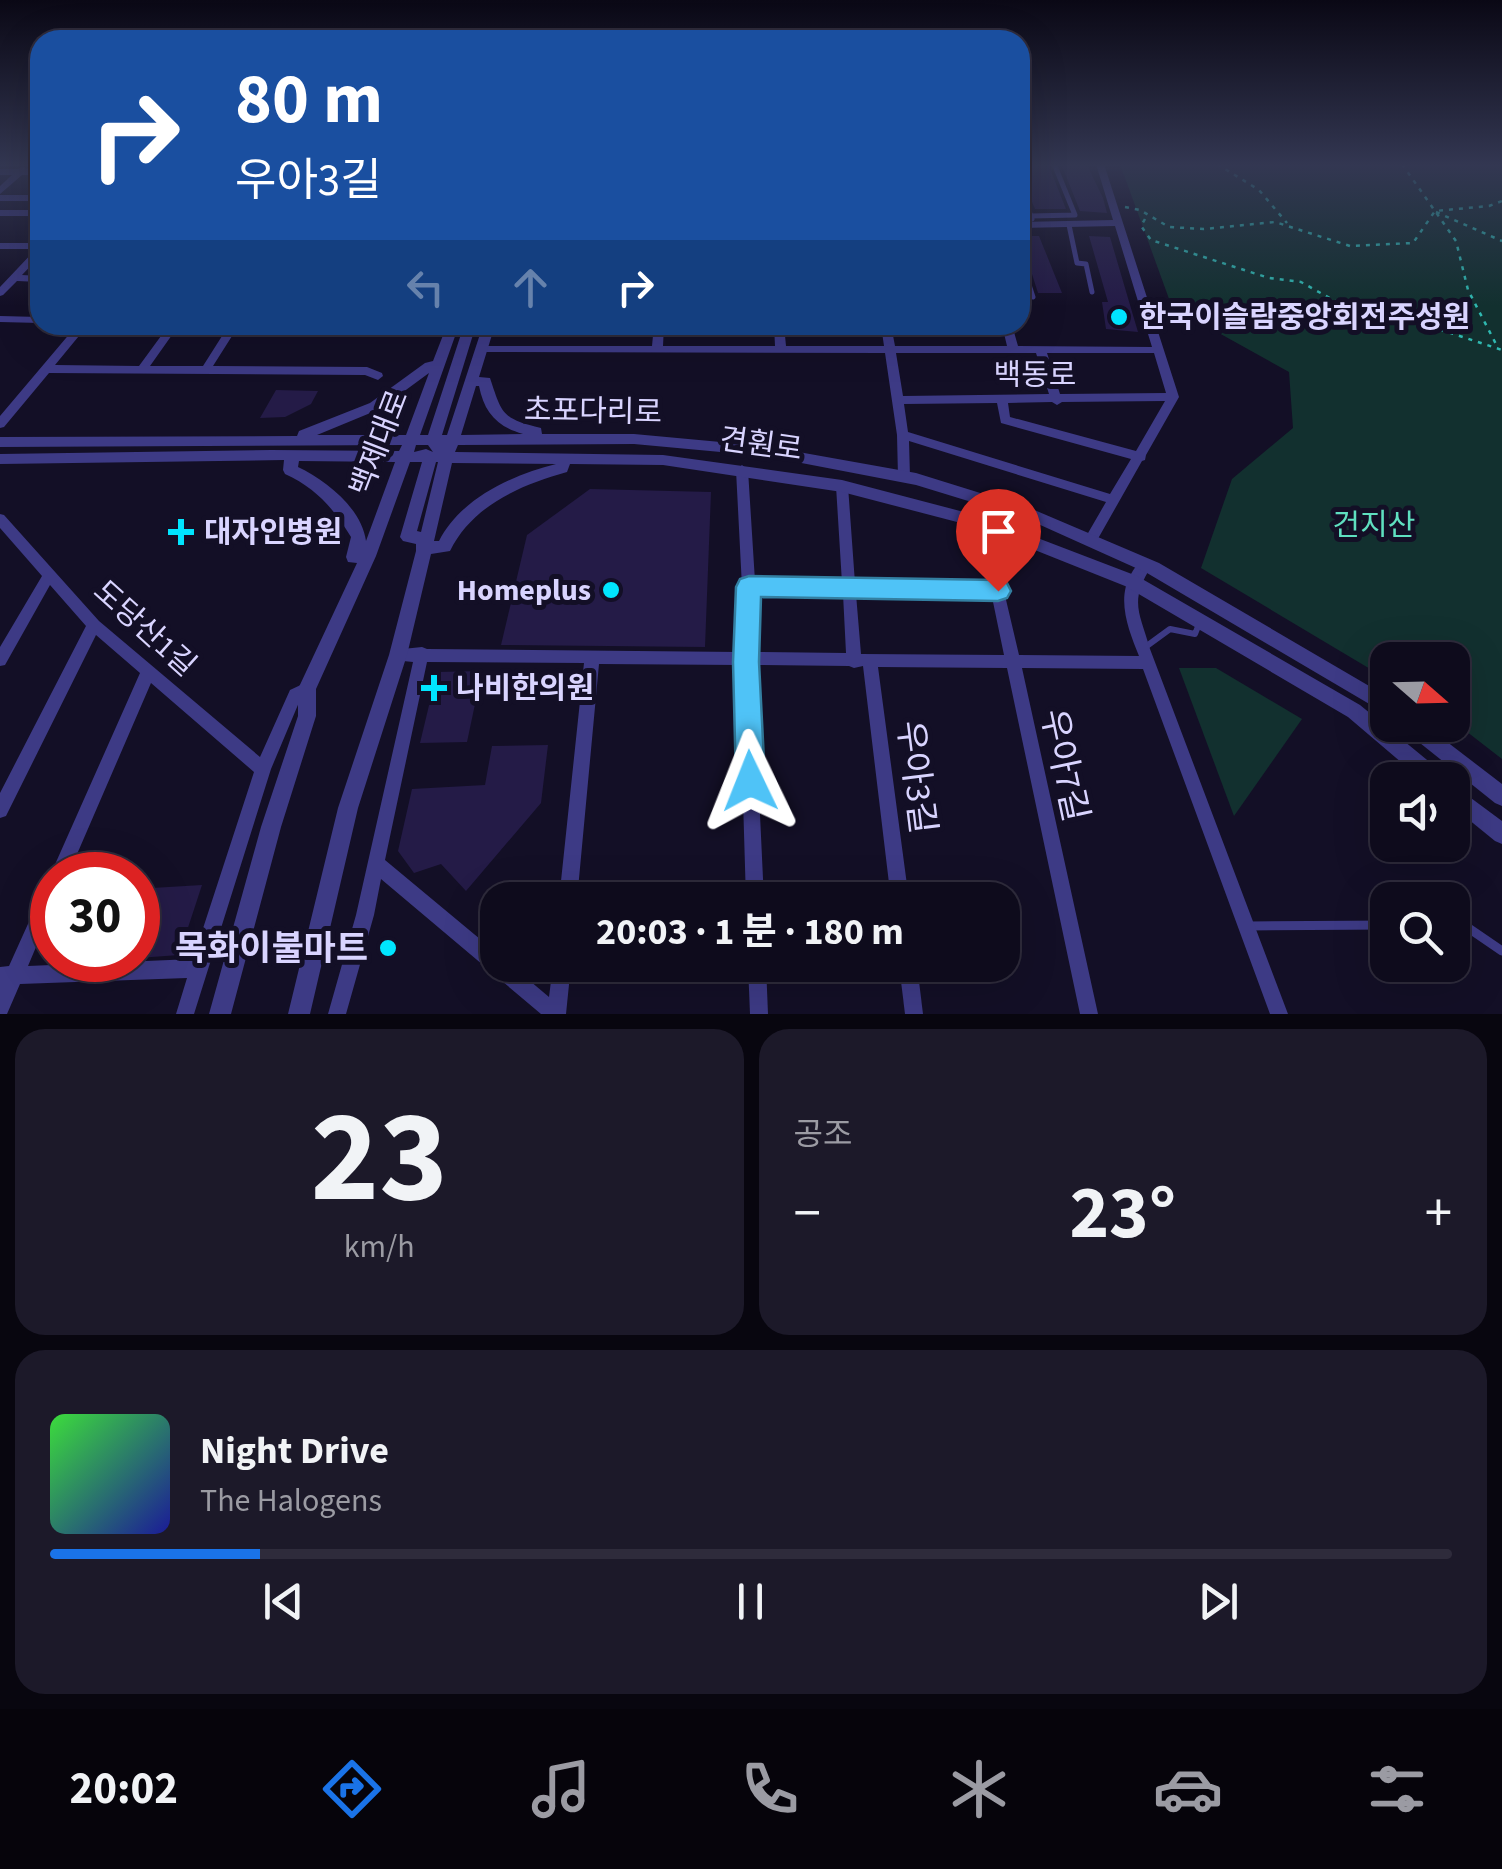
<!DOCTYPE html>
<html lang="ko">
<meta charset="utf-8">
<style>
:root{--surface:#0e0b1c;--page:#1c1929;--text:#f1f3f6;--muted:#9b9ba3;--line:#2e2b3b;--accent:#1a73e8}
body{margin:0;font-family:"Source Sans 3","Noto Sans KR",sans-serif;background:var(--page);color:var(--text);height:100vh;display:flex;flex-direction:column;font-size:38px;white-space:nowrap}
*{box-sizing:border-box;margin:0}
p{font-size:32px;color:var(--muted)}
.icon{flex:none;width:55px;height:55px;fill:none;stroke:currentColor;stroke-width:2;stroke-linecap:round;stroke-linejoin:round}
.map{position:relative;height:1014px;overflow:hidden}
.sheet{display:flex;flex-direction:column;gap:15px;padding:15px;background:#08060f;flex:1}
.sheet>*{flex:none}
.banner{position:absolute;left:30px;top:30px;width:1000px;height:305px;border-radius:30px;box-shadow:0 10px 40px #0002,0 0 0 2px var(--line);background:#1a4fa0;color:#fff;overflow:hidden}
.needle{width:65px;rotate:110deg}
.fabs{position:absolute;left:1370px;top:642px;display:grid;gap:20px}
.fabs a{display:grid;place-items:center;width:100px;height:100px;border-radius:20px;background:var(--surface);box-shadow:0 10px 40px #0002,0 0 0 2px var(--line);font-size:50px}
.speed{position:absolute;left:30px;top:852px;display:flex;gap:20px;font-size:50px;font-weight:700;text-align:center}
.speed>*{display:grid;place-content:center;width:130px;height:130px;border-radius:50%;background:var(--surface);box-shadow:0 10px 40px #0002,0 0 0 2px var(--line);line-height:1}
.speed .limit{border:15px solid #d22;background:#fff;color:#111}
.pin{position:absolute;display:grid;place-items:center;width:85px;height:85px;color:#fff;margin:-102px -42px;border-radius:50% 50% 50% 0;rotate:-45deg;box-shadow:0 0 10px #0007}
.pin .icon{rotate:45deg}
.me{position:absolute;width:110px;margin:-55px;rotate:358deg;stroke-linejoin:round;filter:drop-shadow(0 0 8px #0008)}
.turn{display:flex;align-items:center;gap:35px;height:210px;padding:0 40px;font-size:45px}
.turn .icon{width:130px;height:130px;stroke-width:2.5}
.turn b{display:block;font-size:70px;line-height:85px}
.lanes{display:flex;align-items:center;height:95px;padding:0 40px;background:#0003;justify-content:center;gap:50px;direction:ltr}
.lanes .off{opacity:.35}
.big{font-size:75px;font-weight:700;line-height:1.1}
.sheet .tile{flex:1;display:flex;flex-direction:column;justify-content:center;gap:15px;min-width:0;padding:0 35px;border-radius:30px;background:var(--page)}
.sheet .dial{align-items:center;gap:0}
.dial b{font-size:130px;line-height:1}
.song{display:flex;align-items:center;gap:30px}
.cover{width:120px;height:120px;border-radius:15px;background:linear-gradient(135deg,hsl(120 70% 55%),hsl(240 70% 35%))}
.played{height:10px;border-radius:5px;background:linear-gradient(90deg,var(--accent) 15%,var(--line) 15%)}
.keys{display:flex;justify-content:space-around;direction:ltr}
.heat{display:flex;justify-content:space-between;align-items:center;font-size:55px;direction:ltr}
.sheet .tiles{flex:1;display:grid;gap:15px;grid-template-columns:1fr 1fr}
.tile:last-child{grid-column:span 2}
.trip{position:absolute;left:480px;top:882px;width:540px;height:100px;border-radius:30px;background:var(--surface);box-shadow:0 10px 40px #0002,0 0 0 2px var(--line);font-weight:700;line-height:100px;text-align:center}
.menu{display:flex;height:160px;justify-content:space-around;align-items:center;background:#06040b;color:var(--muted)}
.menu .icon{width:70px;height:70px}
.menu .current{color:var(--accent)}
.menu b{font-size:45px;color:var(--text)}
.map>svg:first-child{display:block}
</style>
<div class="map">
<svg width="1502" height="1014" viewBox="0 0 1502 1014">
<rect width="100%" height="100%" fill="#130f26"/>
<g fill="#12302f">
<path d="M1120 164H1502V759L1453 721 1452 660H1388L1387 679 1201 568 1232 479 1293 428 1289 372 1172 307Z"/>
<path d="M1179 668H1216L1302 719 1234 816Z"/>
</g>
<g fill="#241b47">
<path d="M1087 165 1103 198 1107 213 1080 211 1062 166Z"/>
<path d="M1020 166H1049L1066 209H1035L1025 185 1020 182Z"/>
<path d="M1020 236H1039L1062 293H1038L1026 255 1020 251Z"/>
<path d="M1089 236 1110 237 1138 332 1106 329 1102 302H1108Z"/>
<path d="M276 390 318 391 311 404 285 417 260 418Z"/>
<path d="M590 489 711 492 705 647 501 645 527 535Z"/>
<path d="M482 671 467 742 420 743 437 672Z"/>
<path d="M548 745 541 803 466 891 441 864 414 873 398 851 412 789 485 785 492 746Z"/>
<path d="M202 885 179 955 138 958V928L152 888Z"/>
</g>
<g fill="none" stroke-linecap="round" stroke-linejoin="round">
<g stroke="#2fb8b0" stroke-width="2.5" stroke-dasharray="4 6" stroke-linecap="butt">
<path d="M1217 164 1259 190 1287 223"/>
<path d="M1402 164 1456 241 1468 290 1497 346"/>
<path d="M1125 207 1140 210 1169 227 1204 229 1275 222 1350 246 1413 243 1435 211 1489 206 1502 201"/>
<path d="M1436 212 1502 241"/>
<path d="M1145 219 1141 226 1151 240 1269 278 1301 282 1342 305 1372 315 1405 318 1502 350"/>
</g>
<g stroke="#3d3a85" stroke-width="5">
<path d="M1020 188 1032 219"/>
<path d="M1031 216 1075 215 1055 166"/>
<path d="M1069 225 1077 263 1086 264 1092 292"/>
<path d="M1020 257 1033 297"/>
</g>
<path stroke="#3d3a85" stroke-width="6" d="M1144 648 1170 629 1195 634 1199 624"/>
<g stroke="#3d3a85" stroke-width="9">
<path d="M1452 925H1464L1502 951"/>
<path d="M1249 926 1388 925"/>
</g>
<g fill="#3d3a85" fill-rule="evenodd">
<path d="M1096 164H1104L1179 397 1146 455 1145 460 1142 461 1095 544H1085L1084 540 1106 502 909 441 910 477 904 482 900 480 898 477 897 435 885 353 483 352 478 349 483 346H652L654 325H664L663 346H775L774 325H784L786 346H884L881 325H891L895 346H1007L1002 325H1012L1018 346 1152 347 1115 226 1020 228V222L1113 220ZM896 353H1036L1049 394 903 396ZM1047 353H1154L1166 393 1060 394ZM1165 401 1136 451 1010 417 1008 403 1052 402 1057 405 1062 402ZM997 403 1001 423 1131 459 1110 494 908 432 904 404Z"/>
<path d="M23 166 27 169H40V175H22L0 194V186L12 175H0V169H18Z"/>
<path d="M0 195H36L40 199 36 201H0Z"/>
<rect x="0" y="210" width="40" height="6"/>
<path d="M0 243H40V256L22 275 40 276V282L17 281 3 295 0 296V287L36 249H0Z"/>
<path d="M0 316 40 317V323L0 322Z"/>
<path d="M77 325H88L55 365 139 366 169 325H179L150 366H203L229 325H239L213 366 367 367 382 373 383 376 378 380 365 375 49 373 4 427 0 428V416Z"/>
<path d="M742 465 748 470 755 581 842 583 836 486 842 481 848 486 855 583 990 585 977 523 979 519H987L1019 655 1139 656C1129 631 1116 600 1131 574 1137 564 1139 561 1150 561L1152 565C1129 602 1139 610 1150 649L1288 1014H1270L1143 669 1022 668 1098 1014H1080L1007 668 878 667 909 900H891L863 666 854 668 849 666 753 665 764 900H746L739 665 599 664 577 900H559L584 663 427 662 385 860 498 954V965H511L549 997 553 965H571L566 1014H541L381 879 374 915 346 1014H328L356 915 413 662 393 660 391 655 393 650 422 647 427 649 739 652 742 587 736 470ZM756 593 843 594 846 653 753 652ZM856 594 992 597 1004 655 861 654Z"/>
<path d="M0 514 4 515 99 621 260 757 290 690 307 682 312 684 314 689 312 694 300 700 271 769 194 1014H176L187 978 20 984 7 1014H0V967L9 966 46 884 52 881V909L28 966 193 959 254 772 151 683 68 875H52V880L50 875 53 869 140 673 96 635 6 816 0 818V793L86 626 50 585 5 665 0 666V647L42 576 0 528Z"/>
<path d="M748 965H766L768 1014H750Z"/>
<path d="M899 965H917L923 1014H905Z"/>
</g>
<g fill="#3d3a85" fill-rule="evenodd">
<path d="M447 325H459L420 435H428L464 325H476L442 435H447L483 325H495L479 377 490 378C502 414 502 419 541 428L542 434H634L765 446 916 473 1032 509 1159 563 1388 697V715L1147 573 1027 519 916 485 765 456 634 444 458 445 455 452 663 455 842 480 983 517 1137 576 1360 705 1443 773 1446 780H1422L1348 717 1125 586 980 528 842 492 663 465 570 464 567 472C520 485 472 506 450 551L431 554 407 655 358 808 310 1014H288L338 808 389 655 416 551V544L403 541 400 537 422 462H410L376 556 316 689V716L281 827 231 1014H209L261 827 298 716V689L357 563 348 562 346 557 351 537C334 509 316 488 285 474L283 470 284 460 0 464V454L271 450 399 451 402 445 0 447V437L297 436 299 431 370 403 425 363 433 361ZM429 373 406 435H317L380 409ZM476 386H479C484 412 497 427 523 434L461 435ZM416 445H428L433 452 426 449 414 452ZM299 461 395 462 366 541C362 509 326 480 298 467ZM436 462H438L421 532 417 531ZM452 463 556 464C512 475 461 498 439 541H434Z"/>
<path d="M1402 725H1425L1502 784V806L1495 803 1405 731Z"/>
<path d="M1452 784 1502 821V844L1495 841 1452 806Z"/>
</g>
</g>
<linearGradient id="sky" x2="0" y2="1"><stop stop-color="#0a0815"/><stop offset="0.54" stop-color="#333752"/><stop offset="1" stop-color="#333752" stop-opacity="0"/></linearGradient>
<rect width="1502" height="306" fill="url(#sky)"/>
<path fill="#4fc3f7" stroke="#337fa1" stroke-width="2.5" d="M749 576 998 580 1007 583 1011 591 1007 598 998 601 761 597 759 662 765 781 760 791 750 795 740 791 736 781 733 662 736 587 740 579Z"/>
<g fill="#00e5ff" stroke="#130f26" stroke-width="4">
<circle cx="1119" cy="317" r="10"/>
<path d="M176 517h10v10h10v10h-10v10h-10v-10h-10v-10h10z"/>
<circle cx="611" cy="590" r="10"/>
<path d="M429 673h10v10h10v10h-10v10h-10v-10h-10v-10h10z"/>
<circle cx="388" cy="948" r="10"/>
</g>
<g text-anchor="middle" stroke-width="10" stroke-linejoin="round" paint-order="stroke">
<g font-size="30" font-weight="bold" fill="#d9d4ff" stroke="#130f26" text-anchor="start">
<text x="1139" y="327">한국이슬람중앙회전주성원</text>
<text x="204" y="542">대자인병원</text>
<text x="591" y="600" text-anchor="end">Homeplus</text>
<text x="456" y="698">나비한의원</text>
</g>
<g font-size="30" fill="#d9d4ff" stroke="#130f26">
<text x="1035" y="385">백동로</text>
<text transform="translate(593 411) rotate(1)" y="10">초포다리로</text>
<text transform="translate(379 443) rotate(-69)" y="10">백제대로</text>
<text transform="translate(761 444) rotate(8)" y="10">견훤로</text>
<text transform="translate(145 628) rotate(42)" y="10">도당산1길</text>
</g>
<g font-size="30" fill="#5fe0c0" stroke="#130f26">
<text x="1374" y="535">건지산</text>
</g>
<g font-size="35" fill="#d9d4ff" stroke="#130f26">
<text transform="translate(1065 765) rotate(78)" y="12">우아7길</text>
<text transform="translate(917 777) rotate(83)" y="12">우아3길</text>
</g>
<g font-size="35" font-weight="bold" fill="#d9d4ff" stroke="#130f26" text-anchor="end">
<text x="368" y="960">목화이불마트</text>
</g>
</g>
</svg>
<div class="fabs">
<a><svg class="needle" viewBox="-14 -14 28 28"><path d="M0-13l5 13h-10z" fill="#e53935"/><path d="M0 13l5-13h-10z" fill="#9b9ba3"/></svg></a>
<a><svg class="icon" aria-label="sound" viewBox="0 0 24 24"><path d="M4 9h4l5-4v14l-5-4H4zM17 9q2 3 0 6"/></svg></a>
<a><svg class="icon" aria-label="search" viewBox="0 0 24 24"><circle cx="10" cy="10" r="6"/><path d="M15 15l6 6"/></svg></a>
</div>
<div class="speed"><div class="limit">30</div></div>
<div class="pin" style="left:998px;top:591px;background:#d93025"><svg class="icon" aria-label="arrive" viewBox="0 0 24 24"><path d="M6 21V4h12l-3 4 3 4H6"/></svg></div>
<svg class="me" style="left:750px;top:781px" viewBox="-20 -20 40 40"><path d="M0-17L14 15 0 8-14 15z" fill="#4fc3f7" stroke="#fff" stroke-width="4"/></svg>
<div class="trip">20:03 · 1 분 · 180 m</div>
<div class="banner">
<div class="turn"><svg class="icon" aria-label="right" viewBox="0 0 24 24"><path d="M7 20v-9h11M14 6l5 5-5 5"/></svg><div><b>80 m</b>우아3길</div></div>
<div class="lanes"><svg class="icon off" aria-label="left" viewBox="0 0 24 24"><path d="M17 20v-9H6M10 6l-5 5 5 5"/></svg><svg class="icon off" aria-label="ahead" viewBox="0 0 24 24"><path d="M12 20V5M6 11l6-6 6 6"/></svg><svg class="icon" aria-label="right" viewBox="0 0 24 24"><path d="M7 20v-9h11M14 6l5 5-5 5"/></svg></div>
</div>
</div>
<section class="sheet">
<div class="tiles">
<div class="tile dial"><b>23</b><p>km/h</p></div>
<div class="tile"><p>공조</p>
<div class="heat"><a>−</a><b class="big">23°</b><a>+</a></div>
</div>
<div class="tile">
<div class="song"><i class="cover"></i><div><b>Night Drive</b><p>The Halogens</p></div></div>
<div class="played"></div>
<div class="keys"><svg class="icon" aria-label="previous" viewBox="0 0 24 24"><path d="M18 5L8 12l10 7zM5 5v14"/></svg><svg class="icon" aria-label="pause" viewBox="0 0 24 24"><path d="M8 5v14M16 5v14"/></svg><svg class="icon" aria-label="next" viewBox="0 0 24 24"><path d="M6 5l10 7-10 7zM19 5v14"/></svg></div>
</div>
</div>
</section>
<nav class="menu">
<b>20:02</b>
<svg class="icon current" aria-label="directions" viewBox="0 0 24 24"><path d="M12 3l9 9-9 9-9-9zM9 14v-3h6M13 9l2 2-2 2"/></svg>
<svg class="icon" aria-label="music" viewBox="0 0 24 24"><path d="M9 18V5l10-2v13"/><circle cx="6" cy="18" r="3"/><circle cx="16" cy="16" r="3"/></svg>
<svg class="icon" aria-label="phone" viewBox="0 0 24 24"><path d="M5 4h4l2 5-3 2q2 4 5 5l2-3 5 2v4C11 20 4 13 5 4z"/></svg>
<svg class="icon" aria-label="climate" viewBox="0 0 24 24"><path d="M12 3v18M4 7l16 10M4 17L20 7"/></svg>
<svg class="icon" aria-label="car" viewBox="0 0 24 24"><path d="M5 17H2v-5l4-1 3-4h7l3 4 3 1v5h-3M9 17h6M6 11h13"/><circle cx="7" cy="17" r="2"/><circle cx="17" cy="17" r="2"/></svg>
<svg class="icon" aria-label="filters" viewBox="0 0 24 24"><path d="M4 7h16M4 17h16"/><circle cx="9" cy="7" r="2"/><circle cx="15" cy="17" r="2"/></svg>
</nav>
